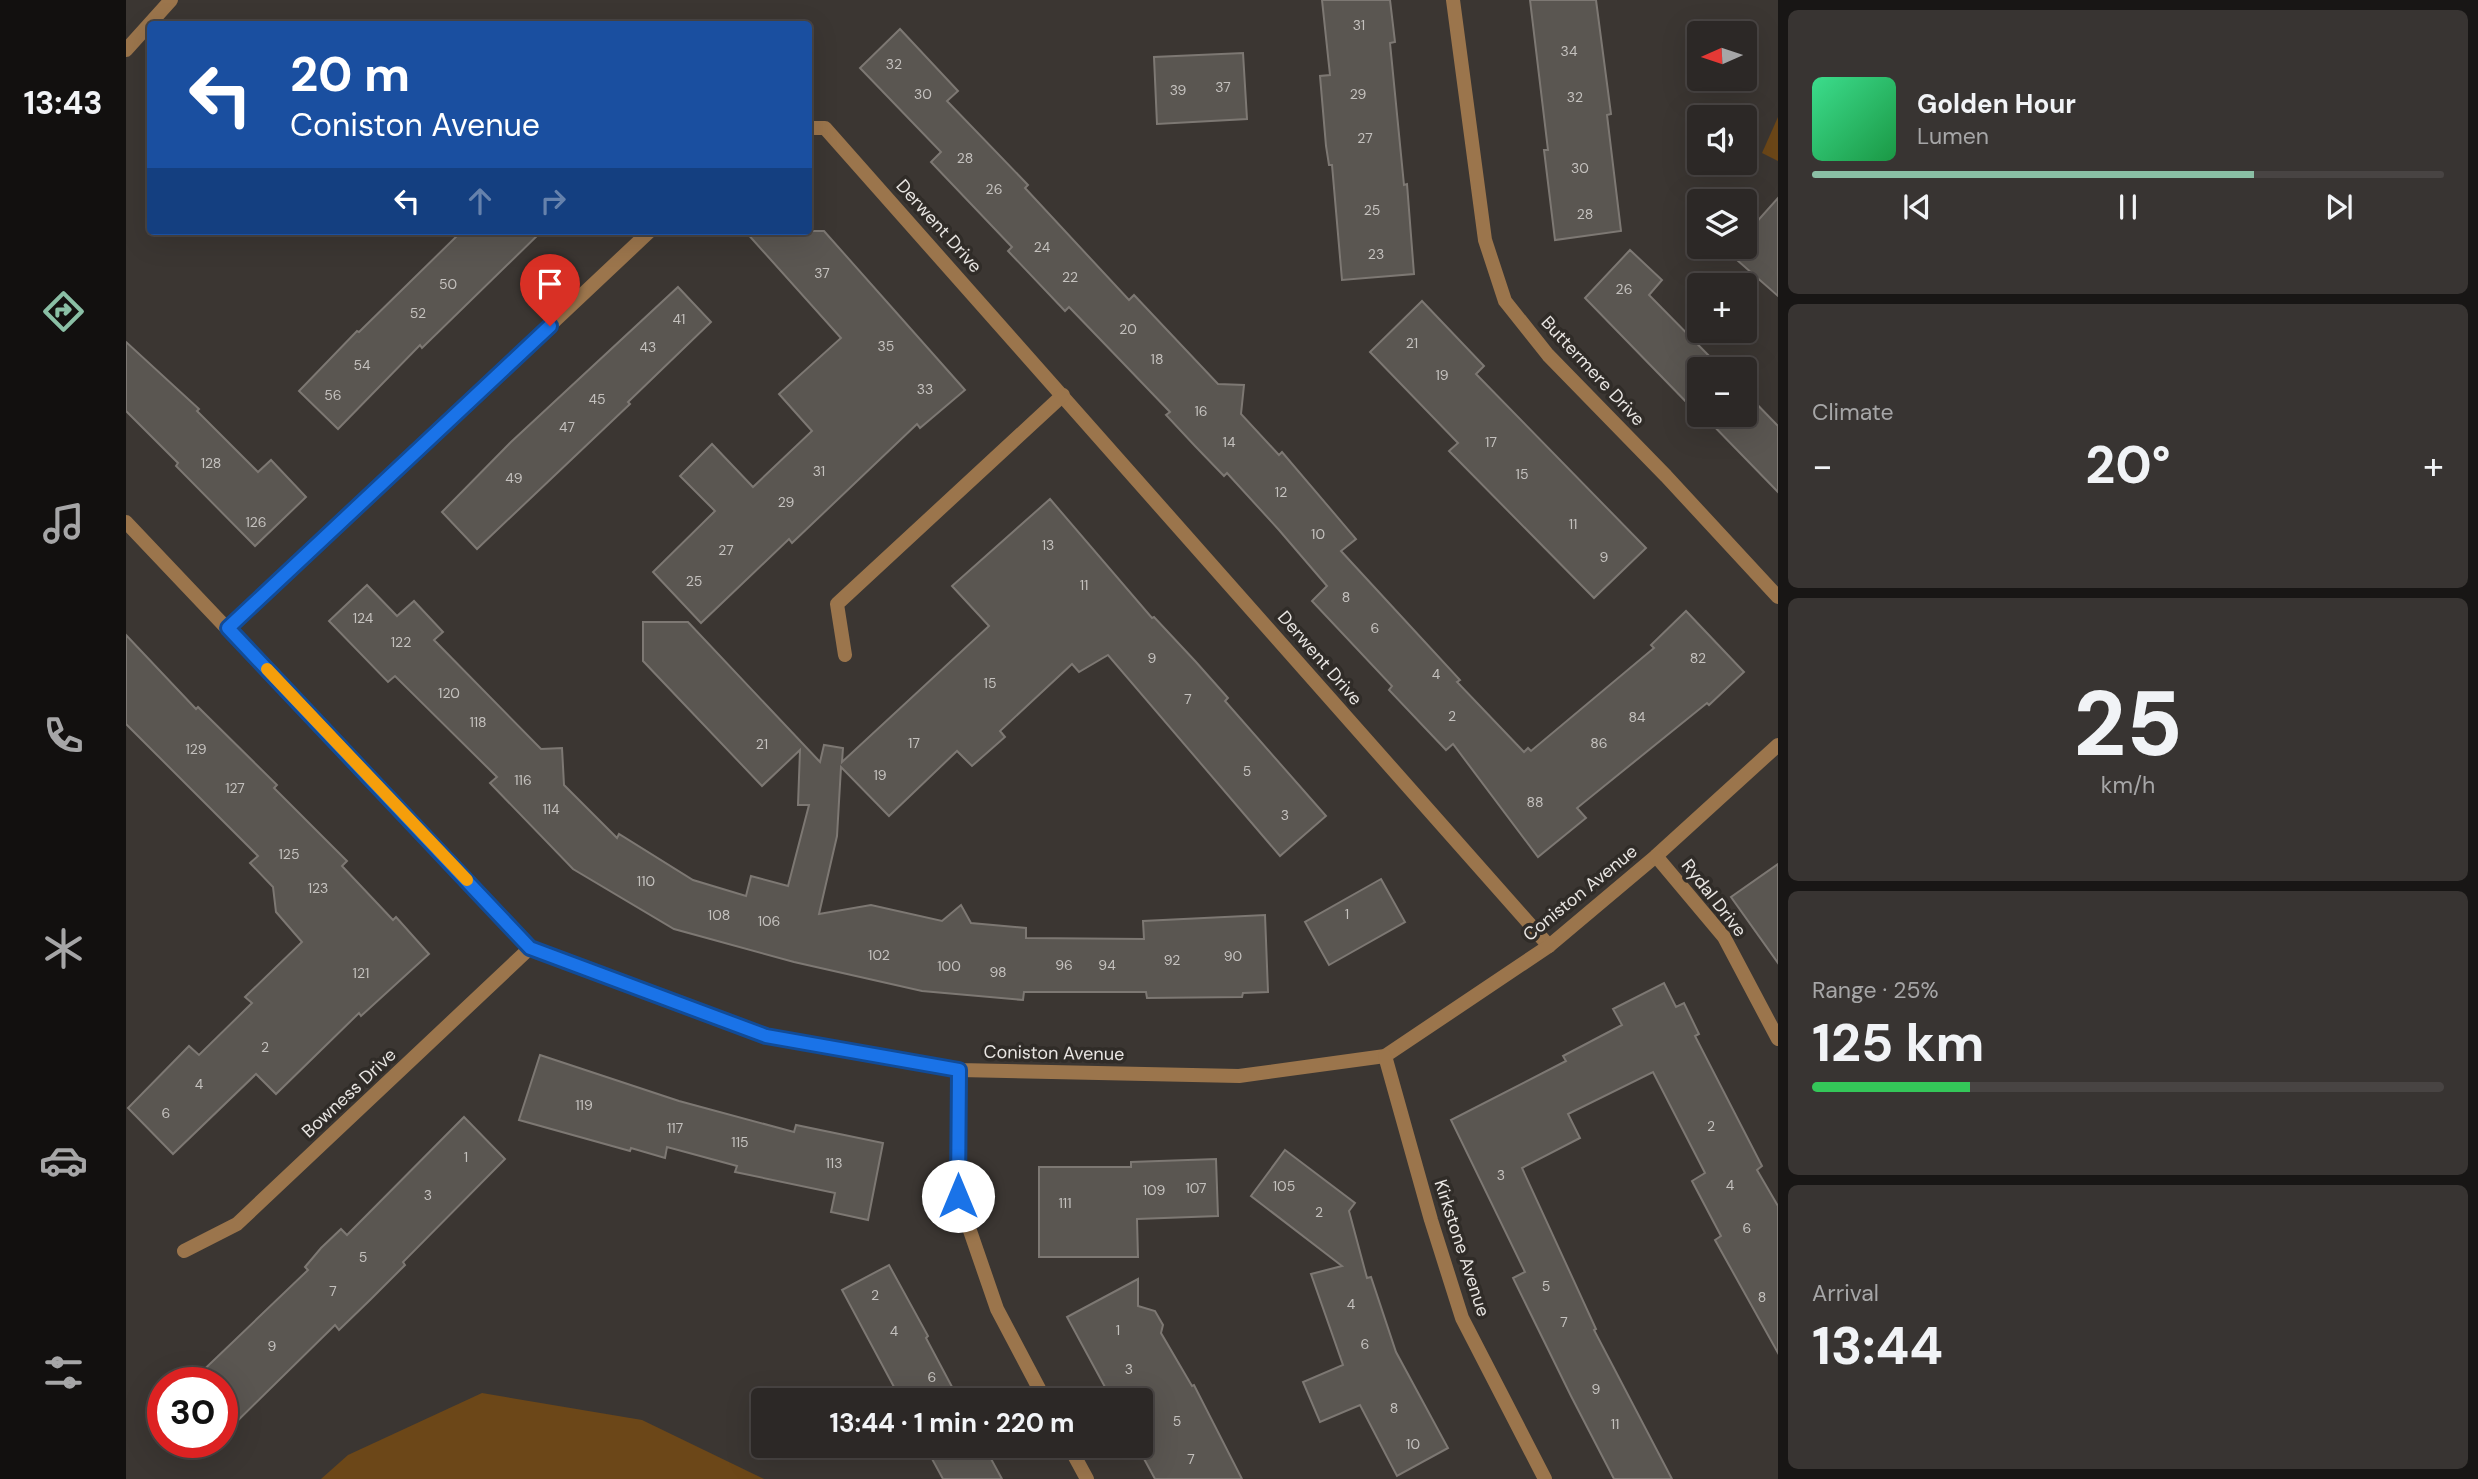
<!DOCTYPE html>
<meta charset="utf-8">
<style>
:root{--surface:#2c2826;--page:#383432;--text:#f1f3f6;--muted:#a6a6a7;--line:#484443;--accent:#8abfa5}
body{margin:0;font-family:"DM Sans",sans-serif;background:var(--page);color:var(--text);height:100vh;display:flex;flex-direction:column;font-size:26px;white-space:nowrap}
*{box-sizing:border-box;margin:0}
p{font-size:23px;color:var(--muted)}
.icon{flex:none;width:38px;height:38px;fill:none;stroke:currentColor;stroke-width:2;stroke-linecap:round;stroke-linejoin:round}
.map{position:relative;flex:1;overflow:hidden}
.details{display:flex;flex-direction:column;gap:10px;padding:10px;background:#181615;width:700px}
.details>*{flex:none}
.guide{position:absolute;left:21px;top:21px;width:665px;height:214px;border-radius:7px;box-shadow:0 7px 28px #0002,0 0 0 2px var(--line);background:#1a4fa0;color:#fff;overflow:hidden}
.needle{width:46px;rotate:267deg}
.tools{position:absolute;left:1561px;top:21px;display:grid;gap:14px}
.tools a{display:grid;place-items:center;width:70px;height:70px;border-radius:7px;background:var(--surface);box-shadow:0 7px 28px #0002,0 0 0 2px var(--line);font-size:35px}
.speed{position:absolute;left:21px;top:1367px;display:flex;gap:14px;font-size:35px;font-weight:700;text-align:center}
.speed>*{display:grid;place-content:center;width:91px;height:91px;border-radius:50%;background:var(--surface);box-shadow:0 7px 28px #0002,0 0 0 2px var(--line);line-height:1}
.speed .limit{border:10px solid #d22;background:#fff;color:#111}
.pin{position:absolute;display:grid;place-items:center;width:60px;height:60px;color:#fff;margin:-72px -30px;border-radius:50% 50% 50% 0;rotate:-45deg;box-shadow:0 0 7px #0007}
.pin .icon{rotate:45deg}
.me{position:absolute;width:77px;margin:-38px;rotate:0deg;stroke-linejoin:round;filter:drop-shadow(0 0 5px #0008)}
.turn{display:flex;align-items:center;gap:24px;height:147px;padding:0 28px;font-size:32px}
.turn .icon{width:91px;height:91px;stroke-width:2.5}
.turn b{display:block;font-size:49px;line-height:60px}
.lanes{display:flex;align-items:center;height:66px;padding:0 28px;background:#0003;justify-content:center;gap:35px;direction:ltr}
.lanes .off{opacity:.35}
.big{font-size:52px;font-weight:700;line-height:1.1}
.details .tile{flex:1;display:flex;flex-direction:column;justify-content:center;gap:10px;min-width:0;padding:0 24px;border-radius:10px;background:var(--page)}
.details .dial{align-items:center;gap:0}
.dial b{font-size:91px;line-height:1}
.song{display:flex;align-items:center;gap:21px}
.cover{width:84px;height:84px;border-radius:10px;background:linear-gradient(135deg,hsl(150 70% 55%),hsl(140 70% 35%))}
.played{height:7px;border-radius:4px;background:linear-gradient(90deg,var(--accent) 70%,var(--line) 70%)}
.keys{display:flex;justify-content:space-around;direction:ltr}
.heat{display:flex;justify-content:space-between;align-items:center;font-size:38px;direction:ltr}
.charge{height:10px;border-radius:5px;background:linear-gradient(90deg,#34c759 25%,var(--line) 0)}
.trip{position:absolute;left:625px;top:1388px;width:402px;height:70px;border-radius:7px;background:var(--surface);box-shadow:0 7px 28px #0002,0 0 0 2px var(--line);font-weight:700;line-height:70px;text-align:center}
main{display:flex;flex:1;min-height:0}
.tab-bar{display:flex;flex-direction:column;width:126px;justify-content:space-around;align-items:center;background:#12100f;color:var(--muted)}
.tab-bar .icon{width:49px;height:49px}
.tab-bar .on{color:var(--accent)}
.tab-bar b{font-size:32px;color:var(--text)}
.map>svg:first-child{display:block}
</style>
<main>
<nav class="tab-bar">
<b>13:43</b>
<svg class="icon on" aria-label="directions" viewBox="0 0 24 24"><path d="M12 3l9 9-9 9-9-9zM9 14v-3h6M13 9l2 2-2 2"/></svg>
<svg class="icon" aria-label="music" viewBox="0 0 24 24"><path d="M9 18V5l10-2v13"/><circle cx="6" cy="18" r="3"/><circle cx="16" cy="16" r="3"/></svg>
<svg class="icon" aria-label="phone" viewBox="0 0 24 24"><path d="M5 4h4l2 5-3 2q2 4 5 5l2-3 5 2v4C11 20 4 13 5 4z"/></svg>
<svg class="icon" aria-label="climate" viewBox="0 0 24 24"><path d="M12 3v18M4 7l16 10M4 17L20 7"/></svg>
<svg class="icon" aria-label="car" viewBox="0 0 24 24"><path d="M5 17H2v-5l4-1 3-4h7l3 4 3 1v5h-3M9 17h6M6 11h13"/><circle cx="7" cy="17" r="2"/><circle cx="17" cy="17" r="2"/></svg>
<svg class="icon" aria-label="filters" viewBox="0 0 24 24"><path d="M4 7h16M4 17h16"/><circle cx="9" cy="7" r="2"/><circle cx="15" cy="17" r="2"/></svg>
</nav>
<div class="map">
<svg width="1652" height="1479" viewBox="0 0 1652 1479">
<rect width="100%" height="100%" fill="#3b3632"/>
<g fill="#6c4718">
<path d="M1652 117V161L1636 153Z"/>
<path d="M356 1393 516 1420 638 1479H195L222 1455Z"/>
</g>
<g fill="#5a5651" stroke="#7d7873" stroke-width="2">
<path d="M1196 0H1264L1269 42 1264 43 1278 185 1281 184 1288 274 1216 280 1206 165H1203L1200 146 1194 76 1204 75Z"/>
<path d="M1404 0H1470L1485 114 1481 115 1495 231 1429 240 1418 150H1422Z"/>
<path d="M774 29 832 91 821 101 902 185 899 188 1003 300 1008 295 1092 384 1118 385 1115 414 1153 455 1156 452 1230 539 1215 551 1334 680 1331 682 1398 752 1402 748 1405 751 1528 648 1525 645 1560 611 1618 672 1583 705 1581 703 1451 808 1460 818 1412 857 1327 744 1320 750 1263 690 1266 686 1186 601 1201 586 1153 530 1101 473 1098 476 1069 446 1040 415 1044 412 997 363 943 307 939 311 882 251 886 247 805 162 815 152 734 68Z"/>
<path d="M1117 53 1121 119 1031 124 1028 57Z"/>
<path d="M1652 198V296L1603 253 1609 247H1619V235Z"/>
<path d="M336 231H416L296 348 294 345 212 429 173 391 231 331 233 332Z"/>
<path d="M619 231H698L839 390 794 428 791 424 666 543 663 539 575 623 527 572 589 511 554 476 586 444 627 487 686 431 653 394 715 338Z"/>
<path d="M1504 250 1536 280 1523 295 1596 369H1573V411L1570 412 1459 298Z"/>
<path d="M552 287 585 322 502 402 504 404 351 549 316 512 385 442Z"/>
<path d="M1296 301 1358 366 1350 374 1520 548 1468 598 1323 451 1332 443 1244 352Z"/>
<path d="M0 342 73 409 71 411 132 472 145 460 180 497 129 546 50 466 52 463 0 411Z"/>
<path d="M1619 392 1652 426V492L1577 415H1619Z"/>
<path d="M924 499 1026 618 1028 617 1070 662 1102 698 1099 701 1200 816 1154 856 982 655 953 672 946 664 874 731 879 737 846 766 831 751 763 816 715 767 711 836 693 914 745 905 816 921 835 905 845 923 900 928V938L1018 939 1017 921 1139 915 1142 992 1117 993 1116 997 1021 998 1020 992H898L897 1000 796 991 668 962 548 929 447 869 364 783 371 777 269 676 262 682 203 621 241 585 271 616 288 601 317 632 308 640 415 749 436 748 438 785 491 838 493 834 567 880 620 896 625 876 662 886 683 805H672L674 750 636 786 517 661V622H562L694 762 698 745 717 748 716 762 863 626 826 586Z"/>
<path d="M0 635 70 709 72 707 151 785 148 788 221 861 216 866 267 920 270 917 303 954 235 1016 233 1013 150 1094 130 1074 47 1154 2 1108 63 1046 73 1055 126 1003 119 997 176 942 150 912 147 887 124 863 132 856 0 724Z"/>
<path d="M1652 864V963L1605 897Z"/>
<path d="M1255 879 1279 922 1203 965 1179 922Z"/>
<path d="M1538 983 1550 1007 1558 1003 1573 1034 1569 1036 1636 1166 1631 1170 1652 1206V1353L1589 1240 1595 1236 1566 1181 1579 1173 1527 1072 1442 1114 1454 1138 1396 1168 1470 1329 1468 1330 1546 1479H1488L1445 1396 1387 1278 1399 1272 1325 1120 1440 1061 1437 1056 1496 1025 1487 1009Z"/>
<path d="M414 1055 553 1101 668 1132 670 1125 757 1143 742 1220 705 1212 709 1193 609 1172 611 1166 541 1147 539 1158 505 1148 504 1151 393 1120Z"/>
<path d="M338 1117 379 1159 277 1262 279 1265 245 1299 213 1330 209 1325 96 1436V1382H65L182 1270 179 1267 195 1248 215 1229 221 1235Z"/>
<path d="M1159 1150 1229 1203 1223 1211 1241 1278 1245 1277 1270 1352 1322 1448 1271 1476 1234 1405 1194 1422 1177 1382 1217 1365 1185 1274 1216 1266 1125 1196Z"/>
<path d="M1090 1159 1092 1216 1011 1219 1012 1257H913V1167H1005V1162Z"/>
<path d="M763 1265 802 1336 800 1338 833 1400H775L716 1290Z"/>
<path d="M1012 1279V1306L1029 1311 1037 1325 1035 1333 1066 1386 1068 1385 1116 1479H1029L1011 1446H1015V1400H986L941 1317Z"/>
<path d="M799 1446H858L876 1479H817Z"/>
</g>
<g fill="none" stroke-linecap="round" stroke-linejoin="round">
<g stroke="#9b754c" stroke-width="14">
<path d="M1327 0 1359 240 1379 301 1422 355 1540 476 1652 597"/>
<path d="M0 50 45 0"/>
<path d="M682 128H699L1423 946"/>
<path d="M0 522 404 948 640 1036 833 1070 1113 1076 1259 1056 1423 946 1530 856 1652 745"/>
<path d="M102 628 524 231"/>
<path d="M719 655 711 604 937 395"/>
<path d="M1530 856 1598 937 1652 1039"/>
<path d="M1259 1056 1305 1220 1336 1318 1419 1479"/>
<path d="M833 1070 832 1196 871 1309 919 1400"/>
<path d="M58 1251 111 1224 404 948"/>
<path d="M943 1446 961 1479"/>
</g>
</g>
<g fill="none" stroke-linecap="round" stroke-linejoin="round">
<defs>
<path id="route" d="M424 326 102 628 404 948 640 1036 833 1070 832 1196"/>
</defs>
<use href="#route" stroke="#114b97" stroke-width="18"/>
<use href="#route" stroke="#1a73e8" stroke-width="12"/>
<path stroke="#f59e0b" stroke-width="12" d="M141 669 341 880"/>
</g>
<g text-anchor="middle" stroke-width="7" stroke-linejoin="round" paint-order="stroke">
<g font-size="14" fill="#c4c1be">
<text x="1233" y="30">31</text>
<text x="1443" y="56">34</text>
<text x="768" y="69">32</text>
<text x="1097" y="92">37</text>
<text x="1052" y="95">39</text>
<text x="797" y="99">30</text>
<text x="1232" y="99">29</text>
<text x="1449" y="102">32</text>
<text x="1239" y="143">27</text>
<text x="839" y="163">28</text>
<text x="1454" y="173">30</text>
<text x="868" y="194">26</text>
<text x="1246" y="215">25</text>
<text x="1459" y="219">28</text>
<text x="916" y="252">24</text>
<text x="1250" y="259">23</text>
<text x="696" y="278">37</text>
<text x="944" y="282">22</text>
<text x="322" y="289">50</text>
<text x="1498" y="294">26</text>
<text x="292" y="318">52</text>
<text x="553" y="324">41</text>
<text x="1002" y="334">20</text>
<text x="1286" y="348">21</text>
<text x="760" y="351">35</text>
<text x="522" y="352">43</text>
<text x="1031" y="364">18</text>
<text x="236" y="370">54</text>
<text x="1316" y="380">19</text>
<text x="799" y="394">33</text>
<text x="207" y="400">56</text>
<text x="471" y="404">45</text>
<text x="1075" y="416">16</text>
<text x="441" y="432">47</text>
<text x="1103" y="447">14</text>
<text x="1365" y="447">17</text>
<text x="85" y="468">128</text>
<text x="693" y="476">31</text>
<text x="1396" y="479">15</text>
<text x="388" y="483">49</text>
<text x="1155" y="497">12</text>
<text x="660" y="507">29</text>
<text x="130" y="527">126</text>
<text x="1447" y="529">11</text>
<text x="1192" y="539">10</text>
<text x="922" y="550">13</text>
<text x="600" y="555">27</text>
<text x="1478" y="562">9</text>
<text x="568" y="586">25</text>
<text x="958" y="590">11</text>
<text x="1220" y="602">8</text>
<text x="237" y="623">124</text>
<text x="1249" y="633">6</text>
<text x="275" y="647">122</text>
<text x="1026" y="663">9</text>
<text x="1572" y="663">82</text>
<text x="1310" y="679">4</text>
<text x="864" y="688">15</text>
<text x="323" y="698">120</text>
<text x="1062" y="704">7</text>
<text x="1326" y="721">2</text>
<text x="1511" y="722">84</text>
<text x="352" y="727">118</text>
<text x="788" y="748">17</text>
<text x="1473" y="748">86</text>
<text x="636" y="749">21</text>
<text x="70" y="754">129</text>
<text x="1121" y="776">5</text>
<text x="754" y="780">19</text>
<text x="397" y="785">116</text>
<text x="109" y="793">127</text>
<text x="1409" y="807">88</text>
<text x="425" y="814">114</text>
<text x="1159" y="820">3</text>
<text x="163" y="859">125</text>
<text x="520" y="886">110</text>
<text x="192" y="893">123</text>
<text x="1221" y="919">1</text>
<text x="593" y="920">108</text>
<text x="643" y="926">106</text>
<text x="753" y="960">102</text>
<text x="1107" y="961">90</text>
<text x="1046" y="965">92</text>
<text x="938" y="970">96</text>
<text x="981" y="970">94</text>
<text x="823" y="971">100</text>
<text x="872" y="977">98</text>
<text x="235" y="978">121</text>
<text x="139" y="1052">2</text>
<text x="73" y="1089">4</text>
<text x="458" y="1110">119</text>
<text x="40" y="1118">6</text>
<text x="1585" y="1131">2</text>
<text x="549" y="1133">117</text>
<text x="614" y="1147">115</text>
<text x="340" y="1162">1</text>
<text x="708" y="1168">113</text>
<text x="1375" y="1180">3</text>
<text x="1604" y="1190">4</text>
<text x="1158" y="1191">105</text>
<text x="1070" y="1193">107</text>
<text x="1028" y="1195">109</text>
<text x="302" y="1200">3</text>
<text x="939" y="1208">111</text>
<text x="1193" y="1217">2</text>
<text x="1621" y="1233">6</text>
<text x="237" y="1262">5</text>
<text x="1420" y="1291">5</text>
<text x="207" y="1296">7</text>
<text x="749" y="1300">2</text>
<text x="1636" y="1302">8</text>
<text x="1225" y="1309">4</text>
<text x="1438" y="1327">7</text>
<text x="992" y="1335">1</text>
<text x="768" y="1336">4</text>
<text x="1239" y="1349">6</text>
<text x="146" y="1351">9</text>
<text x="1003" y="1374">3</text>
<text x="806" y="1382">6</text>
<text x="1470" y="1394">9</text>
<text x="1268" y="1413">8</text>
<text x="1051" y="1426">5</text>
<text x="1489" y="1429">11</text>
<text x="1287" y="1449">10</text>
<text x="1065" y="1464">7</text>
</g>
<g font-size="18" fill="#e8e5e2" stroke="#302c28">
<text transform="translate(813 226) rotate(48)" y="6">Derwent Drive</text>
<text transform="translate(1467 371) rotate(47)" y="6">Buttermere Drive</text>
<text transform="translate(1194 658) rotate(49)" y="6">Derwent Drive</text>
<text transform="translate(1454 893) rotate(-39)" y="6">Coniston Avenue</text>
<text transform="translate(1588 898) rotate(52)" y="6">Rydal Drive</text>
<text transform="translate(928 1053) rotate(1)" y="6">Coniston Avenue</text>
<text transform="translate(223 1093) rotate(-43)" y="6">Bowness Drive</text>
<text transform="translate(1336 1248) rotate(72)" y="6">Kirkstone Avenue</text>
</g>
</g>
</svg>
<div class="tools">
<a><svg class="needle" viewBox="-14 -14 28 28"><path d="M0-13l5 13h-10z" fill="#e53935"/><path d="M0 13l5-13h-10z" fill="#a6a6a7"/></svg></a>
<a><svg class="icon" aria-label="sound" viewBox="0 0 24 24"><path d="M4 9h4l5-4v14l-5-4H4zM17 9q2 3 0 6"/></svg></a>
<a><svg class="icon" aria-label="layers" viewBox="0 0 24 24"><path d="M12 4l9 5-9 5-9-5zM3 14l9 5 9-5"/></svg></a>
<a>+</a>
<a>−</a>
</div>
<div class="speed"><div class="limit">30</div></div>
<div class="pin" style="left:424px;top:326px;background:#d93025"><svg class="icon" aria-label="arrive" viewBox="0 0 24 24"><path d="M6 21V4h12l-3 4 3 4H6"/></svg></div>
<svg class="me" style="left:832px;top:1196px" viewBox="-20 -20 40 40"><circle r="19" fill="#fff"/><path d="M0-13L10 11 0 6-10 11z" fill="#1a73e8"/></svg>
<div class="trip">13:44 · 1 min · 220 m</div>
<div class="guide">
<div class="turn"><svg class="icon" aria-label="left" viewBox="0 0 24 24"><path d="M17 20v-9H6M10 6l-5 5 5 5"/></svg><div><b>20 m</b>Coniston Avenue</div></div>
<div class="lanes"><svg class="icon" aria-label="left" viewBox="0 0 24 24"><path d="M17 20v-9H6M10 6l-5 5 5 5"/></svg><svg class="icon off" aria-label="ahead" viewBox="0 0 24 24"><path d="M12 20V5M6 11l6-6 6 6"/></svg><svg class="icon off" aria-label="right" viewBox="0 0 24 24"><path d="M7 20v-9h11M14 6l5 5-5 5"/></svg></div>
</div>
</div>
<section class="details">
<div class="tile">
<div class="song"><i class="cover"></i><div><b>Golden Hour</b><p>Lumen</p></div></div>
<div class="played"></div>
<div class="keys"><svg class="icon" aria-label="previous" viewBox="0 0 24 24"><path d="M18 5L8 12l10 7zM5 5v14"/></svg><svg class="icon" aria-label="pause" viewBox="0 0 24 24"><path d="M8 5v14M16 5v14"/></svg><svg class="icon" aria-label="next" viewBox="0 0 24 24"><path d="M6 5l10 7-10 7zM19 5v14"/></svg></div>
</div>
<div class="tile"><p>Climate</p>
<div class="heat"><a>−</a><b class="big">20°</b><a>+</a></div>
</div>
<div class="tile dial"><b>25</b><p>km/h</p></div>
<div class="tile"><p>Range · 25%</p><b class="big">125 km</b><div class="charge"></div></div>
<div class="tile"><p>Arrival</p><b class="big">13:44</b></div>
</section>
</main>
